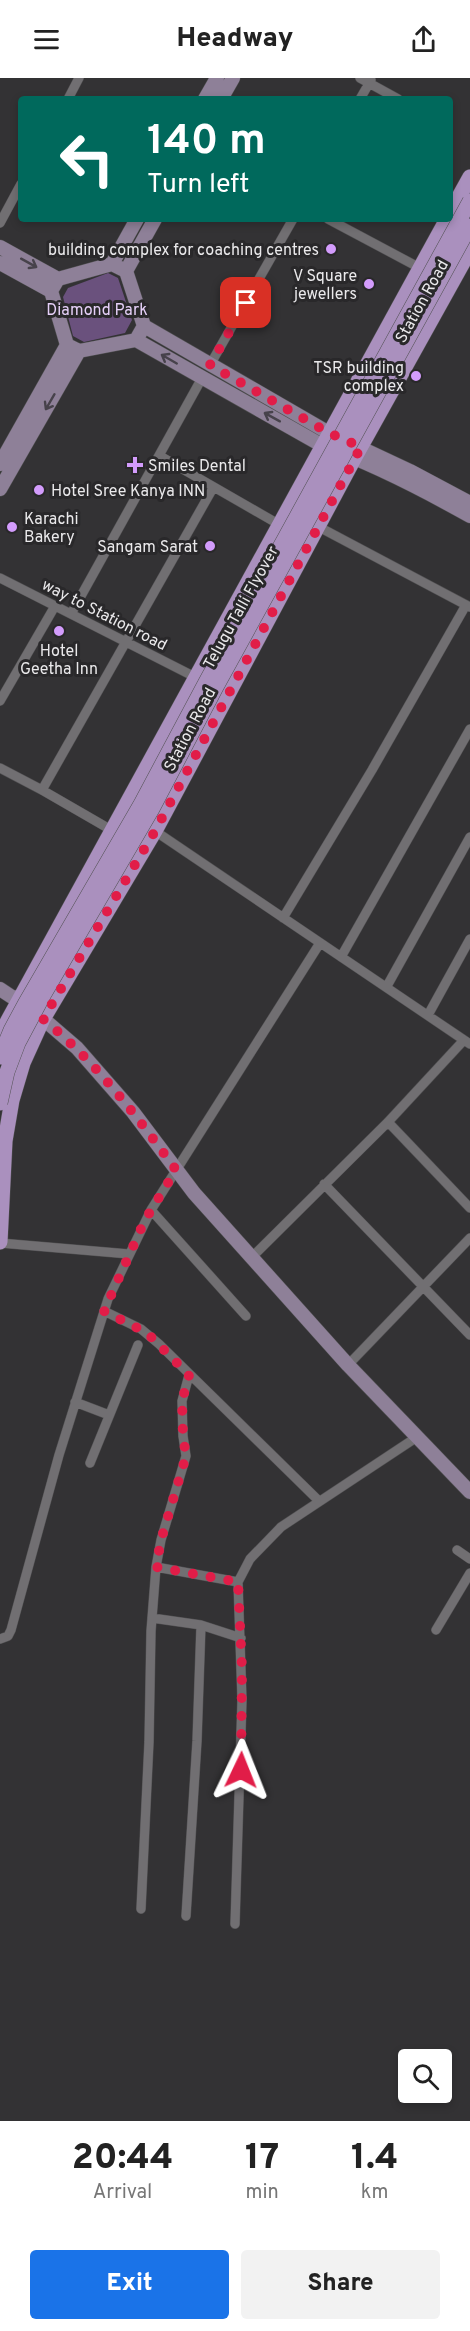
<!DOCTYPE html>
<html lang="en">
<head>
<meta charset="utf-8">
<style>
	body { margin:0; font-family:Overpass,sans-serif; background:#f2f2f2; color:#222; height:100vh; display:flex; flex-direction:column; font-size:22px; white-space:nowrap }
	* { box-sizing:border-box; margin:0 }
	p { font-size:20px; color:#767676 }
	.icon { flex:none; width:33px; height:33px; fill:none; stroke:currentColor; stroke-width:2; stroke-linecap:round; stroke-linejoin:round }
	.map { position:relative; height:2043px; overflow:hidden }
	.drawer { display:flex; flex-direction:column; background:#fff; flex:1 }
	.drawer>* { flex:none }
	.banner { position:absolute; left:18px; top:18px; width:435px; height:126px; border-radius:6px; box-shadow:0 3px 9px #0003; background:#00695c; color:#fff; overflow:hidden }
	.controls { position:absolute; left:398px; top:1971px; display:grid; gap:12px }
	.controls a { display:grid; place-items:center; width:54px; height:54px; border-radius:6px; background:#fff; box-shadow:0 3px 9px #0003; font-size:30px }
	.pin { position:absolute; display:grid; place-items:center; width:51px; height:51px; color:#fff; margin:-26px; border-radius:12px; box-shadow:0 3px 9px #0006 }
	.me { position:absolute; width:66px; margin:-33px; rotate:2deg; stroke-linejoin:round; filter:drop-shadow(0 0 4px #0008) }
	.turn { display:flex; align-items:center; gap:21px; height:126px; padding:0 30px; font-size:27px }
	.turn .icon { width:78px; height:78px; stroke-width:2.5 }
	.turn b { display:block; font-size:42px; line-height:51px }
	.eta { display:flex; justify-content:space-evenly; align-items:center; height:102px; text-align:center }
	.eta b { font-size:36px; font-weight:800; line-height:42px }
	.cta { display:flex; gap:12px; margin-top:auto; padding:12px 30px }
	.cta a { flex:1; height:69px; border-radius:6px; background:#1a73e8; color:#fff; font-size:24px; font-weight:800; line-height:69px; text-align:center }
	.cta a+a { background:#f2f2f2; color:#222 }
	header { display:flex; justify-content:space-between; align-items:center; height:78px; padding:0 30px; background:#fff; font-size:27px; font-weight:800 }
	.map>svg:first-child { display:block }
	.green { fill:#6a517d }
	.lines { fill:none; stroke-linecap:round; stroke-linejoin:round }
	.street-casing { stroke:#515052; stroke-width:10 }
	.secondary-casing { stroke:#515052; stroke-width:15 }
	.primary-casing { stroke:#515052; stroke-width:16 }
	.street { stroke:#716f72; stroke-width:9 }
	.secondary { stroke:#8e8098; stroke-width:14 }
	.primary { stroke:#aa90be; stroke-width:15 }
	.primary-bridge-casing { stroke:#515052; stroke-width:16; stroke-linecap:butt }
	.primary-bridge { stroke:#aa90be; stroke-width:15 }
	.oneway { stroke:#47424b }
	.route { stroke:#e11d48; stroke-width:10; stroke-dasharray:0 18 }
	.poi-dot { fill:#d39cfc; stroke:#29282a; stroke-width:2 }
	.labels { text-anchor:middle; stroke-width:6; stroke-linejoin:round; paint-order:stroke }
	.poi-label { font-size:16px; fill:#eae9eb; stroke:#29282a; text-anchor:end }
	.street-label { font-size:16px; fill:#eae9eb; stroke:#29282a }
	.park-label { font-size:16px; fill:#e6d0f9; stroke:#29282a }
</style>
</head>
<body>
<header><svg class="icon" aria-label="menu" viewBox="0 0 24 24"><path d="M4 6h16M4 12h16M4 18h16"/></svg>Headway<svg class="icon" aria-label="share" viewBox="0 0 24 24"><path d="M12 15V3M7 8l5-5 5 5M5 13v7h14v-7"/></svg></header>
<div class="map">
<svg width="470" height="2043" viewBox="0 0 470 2043">
	<rect width="100%" height="100%" fill="#333234"/>
	<path class="green" d="M 108,195 L 118,200 L 132,242 L 125,255 L 84,264 L 73,258 L 63,219 L 68,210 Z"/>
	<g class="lines">
		<g class="street-casing">
			<path id="street" d="M 360,0 L 398,21
				M 68,21 L 79,0
				M 360,21 L 371,2
				M 328,141 L 420,190
				M 0,145 L 21,106
				M 210,287 L 293,141
				M 160,378 L 280,447
				M 319,449 L 470,529
				M 0,500 L 195,599
				M 71,536 L 202,300
				M 0,623 L 55,528
				M 0,690 L 42,712
				M 113,753 L 42,712 L 213,410
				M 155,753 L 464,962
				M 283,840 L 372,692 L 466,527
				M 341,879 L 470,651
				M 387,908 L 470,759
				M 428,937 L 470,861
				M 388,1044 L 470,1130
				M 324,1106 L 470,1257
				M 151,1132 L 246,1238
				M 0,1165 L 129,1176
				M 251,1180 L 388,1044 L 464,962 L 470,966
				M 104,1233 L 141,1251 L 159,1266 L 319,1423
				M 348,1287 L 470,1160
				M 75,1324 L 109,1337
				M 90,1385 L 138,1267
				M 457,1472 L 470,1481
				M 156,1489 L 238,1504
				M 152,1540 L 201,1547 L 241,1560
				M 436,1552 L 470,1495
				M 0,1561 L 8,1558 L 11,1552 L 59,1377 L 108,1221 L 151,1132 L 320,865
				M 141,1831 L 149,1664 L 151,1553 L 156,1489 L 161,1462 L 186,1378 L 183,1358 L 182,1323 L 189,1297
				M 186,1838 L 197,1663 L 201,1547
				M 235,1846 L 242,1622 L 238,1504 L 250,1481 L 281,1449 L 417,1359"/>
		</g>
		<g class="secondary-casing">
			<path id="secondary" d="M 205,21 L 217,0
				M 221,21 L 233,0
				M 0,169 L 58,201
				M 0,185 L 51,213
				M 112,186 L 126,193 L 144,248 L 136,262 L 79,273 L 67,267 L 51,213 L 58,201 Z
				M 112,186 L 137,141
				M 126,193 L 155,141
				M 144,248 L 329,355 L 410,393 L 470,425
				M 136,262 L 323,368 C 374,386 422,411 470,438
				M 0,386 L 67,267
				M 0,411 L 79,273
				M 0,911 L 12,919 L 19,920 L 77,970 L 133,1034 L 194,1115 L 348,1287 L 470,1414"/>
		</g>
		<g class="primary-casing">
			<path id="primary" d="M 450,135 L 470,99
				M 0,957 L 447,141
				M 0,1164 L 5,1063 L 12,1022 L 23,985 L 43,941 L 155,753 L 355,379 L 470,172"/>
		</g>
		<use href="#street" class="street"/>
		<use href="#secondary" class="secondary"/>
		<use href="#primary" class="primary"/>
		<g class="primary-bridge-casing">
			<path id="primary-bridge" d="M 0,979 L 11,952 L 25,926 L 141,726 L 206,604 L 470,123
				M 0,1025 L 7,994 L 18,965 L 44,916 L 152,731 L 216,609 L 470,148"/>
		</g>
		<use href="#primary-bridge" class="primary-bridge"/>
	</g>
	<defs><path id="oneway-shaft" d="M-6 0H5M1.5-3L5.5 0L1.5 3" fill="none" stroke-width="1.6" stroke-linecap="round" stroke-linejoin="round" transform="scale(1.5)"/></defs>
	<g class="oneway">
		<use href="#oneway-shaft" transform="translate(29 185) rotate(29)"/>
		<use href="#oneway-shaft" transform="translate(169 281) rotate(-150)"/>
		<use href="#oneway-shaft" transform="translate(50 324) rotate(120)"/>
		<use href="#oneway-shaft" transform="translate(272 339) rotate(-151)"/>
	</g>
	<g class="lines">
		<path class="route" d="M 241,1692 L 242,1591 L 238,1504 L 156,1489 L 161,1462 L 186,1378 L 183,1358 L 182,1323 L 189,1297 L 147,1255 L 104,1233 L 145,1142 L 176,1092 C 136,1037 96,984 43,941 L 155,753 L 361,369 L 329,355 L 210,287 L 246,225"/>
	</g>
	<g class="poi-dot">
		<circle cx="331" cy="171" r="6"/>
		<circle cx="369" cy="206" r="6"/>
		<circle cx="416" cy="298" r="6"/>
		<path d="M132 378h6v6h6v6h-6v6h-6v-6h-6v-6h6z"/>
		<circle cx="39" cy="412" r="6"/>
		<circle cx="12" cy="449" r="6"/>
		<circle cx="210" cy="468" r="6"/>
		<circle cx="59" cy="553" r="6"/>
	</g>
	<g class="labels">
		<g class="poi-label">
			<text x="319" y="177">building complex for coaching centres</text>
			<text x="357" y="203">V Square<tspan x="357" dy="18">jewellers</tspan></text>
			<text x="404" y="295">TSR building<tspan x="404" dy="18">complex</tspan></text>
			<text x="148" y="393" text-anchor="start">Smiles Dental</text>
			<text x="51" y="418" text-anchor="start">Hotel Sree Kanya INN</text>
			<text x="24" y="446" text-anchor="start">Karachi<tspan x="24" dy="18">Bakery</tspan></text>
			<text x="198" y="474">Sangam Sarat</text>
			<text x="59" y="578" text-anchor="middle">Hotel<tspan x="59" dy="18">Geetha Inn</tspan></text>
		</g>
		<g class="street-label">
			<text transform="translate(421 223) rotate(-61)" y="6">Station Road</text>
			<text transform="translate(240 529) rotate(-61)" y="6">Telugu Talli Flyover</text>
			<text transform="translate(105 536) rotate(27)" y="6">way to Station road</text>
			<text transform="translate(189 651) rotate(-62)" y="6">Station Road</text>
		</g>
		<g class="park-label">
			<text x="97" y="237">Diamond Park</text>
		</g>
	</g>
</svg>
<div class="controls">
<a><svg class="icon" aria-label="search" viewBox="0 0 24 24"><circle cx="10" cy="10" r="6"/><path d="M15 15l6 6"/></svg></a>
</div>
<div class="pin" style="left:246px;top:225px;background:#d93025"><svg class="icon" aria-label="arrive" viewBox="0 0 24 24"><path d="M6 21V4h12l-3 4 3 4H6"/></svg></div>
<svg class="me" style="left:241px;top:1692px" viewBox="-20 -20 40 40"><path d="M0-17L14 15 0 8-14 15z" fill="#e11d48" stroke="#fff" stroke-width="4"/></svg>
<div class="banner">
<div class="turn"><svg class="icon" aria-label="left" viewBox="0 0 24 24"><path d="M17 20v-9H6M10 6l-5 5 5 5"/></svg><div><b>140 m</b>Turn left</div></div>
</div>
</div>
<section class="drawer">
<div class="eta">
<div><b>20:44</b><p>Arrival</p></div>
<div><b>17</b><p>min</p></div>
<div><b>1.4</b><p>km</p></div>
</div>
<div class="cta"><a>Exit</a><a>Share</a></div>
</section>
</body>
</html>
